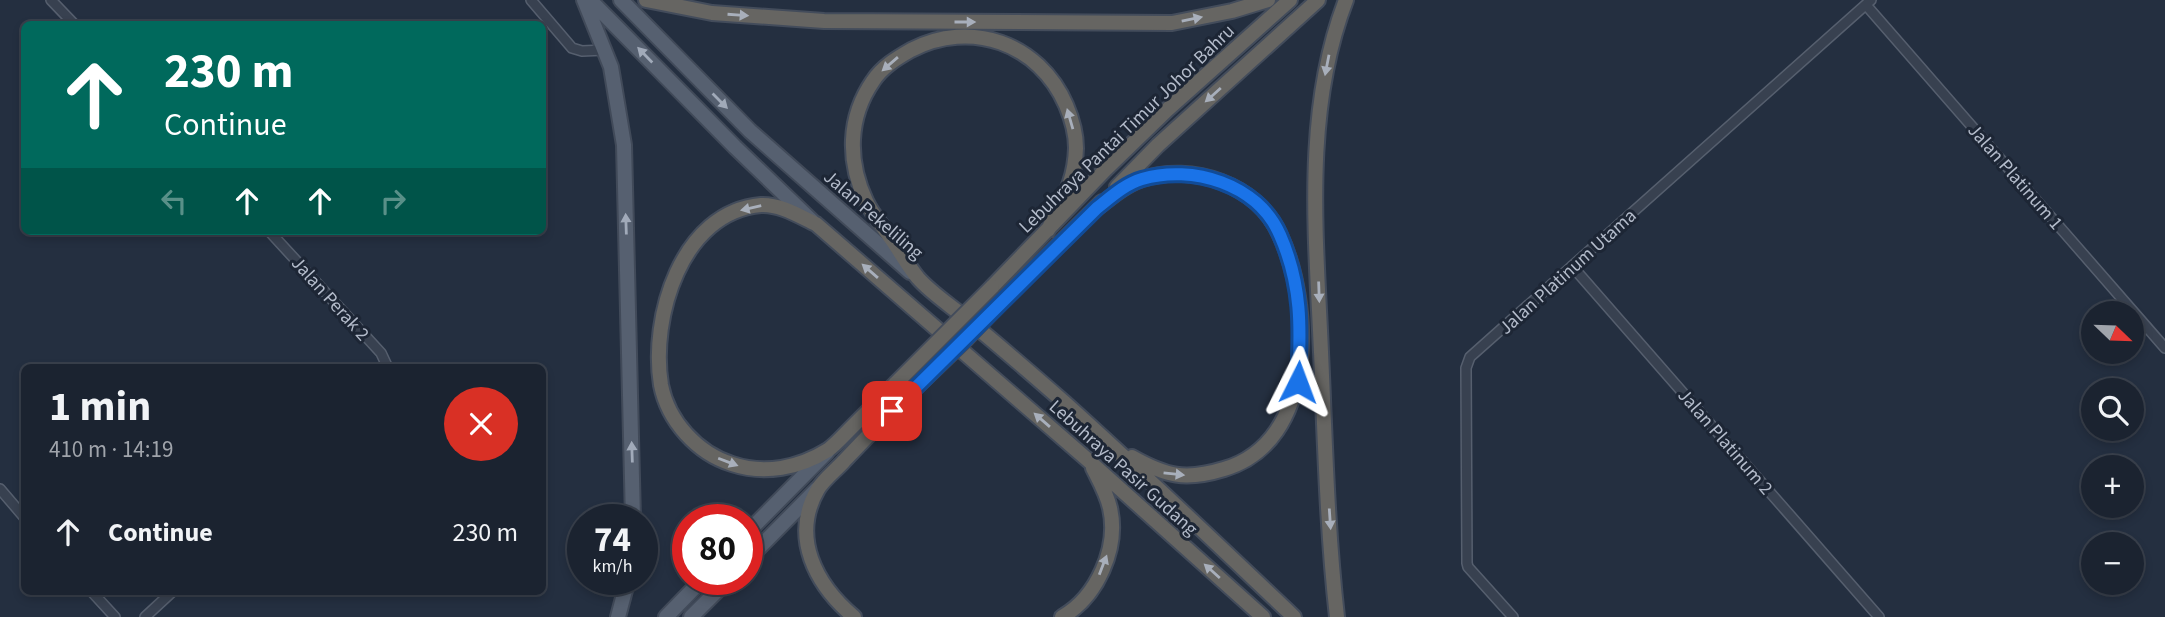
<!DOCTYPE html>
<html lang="en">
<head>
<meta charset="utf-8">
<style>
	body { margin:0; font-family:"Source Sans 3",sans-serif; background:#242b38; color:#f1f3f6; height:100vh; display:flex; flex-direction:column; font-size:26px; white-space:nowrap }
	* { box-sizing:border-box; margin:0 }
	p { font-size:23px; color:#a0a4ab }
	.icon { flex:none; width:38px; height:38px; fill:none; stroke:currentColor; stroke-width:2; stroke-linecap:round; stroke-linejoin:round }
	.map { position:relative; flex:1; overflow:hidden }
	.drawer { position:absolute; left:21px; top:364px; width:525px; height:231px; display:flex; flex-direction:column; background:#1b2330; border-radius:10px; box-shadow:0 4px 10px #0003,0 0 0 2px #39404c }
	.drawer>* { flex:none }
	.guide { position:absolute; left:21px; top:21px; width:525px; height:214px; border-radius:10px; box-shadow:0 4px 10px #0003,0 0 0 2px #39404c; background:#00695c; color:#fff; overflow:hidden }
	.needle { width:46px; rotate:113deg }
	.fabs { position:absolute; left:2081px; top:301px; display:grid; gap:14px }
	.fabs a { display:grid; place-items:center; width:63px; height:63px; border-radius:50%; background:#1b2330; box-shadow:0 4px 10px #0003,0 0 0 2px #39404c; font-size:35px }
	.speed { position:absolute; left:567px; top:504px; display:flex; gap:14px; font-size:35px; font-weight:700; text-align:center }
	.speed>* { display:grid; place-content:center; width:91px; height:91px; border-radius:50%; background:#1b2330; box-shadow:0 4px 10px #0003,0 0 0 2px #39404c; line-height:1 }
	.speed small { font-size:18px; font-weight:400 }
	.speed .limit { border:10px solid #d22; background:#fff; color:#111 }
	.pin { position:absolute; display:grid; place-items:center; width:60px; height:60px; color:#fff; margin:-30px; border-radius:14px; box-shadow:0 4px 10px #0006 }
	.me { position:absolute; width:77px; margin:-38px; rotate:3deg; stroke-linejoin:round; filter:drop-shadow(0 0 5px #0008) }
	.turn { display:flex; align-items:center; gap:24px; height:147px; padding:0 28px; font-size:32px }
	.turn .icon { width:91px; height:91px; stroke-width:2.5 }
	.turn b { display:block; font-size:49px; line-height:60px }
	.lanes { display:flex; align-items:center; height:66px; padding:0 28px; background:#0003; justify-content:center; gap:35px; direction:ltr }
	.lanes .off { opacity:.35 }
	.round { display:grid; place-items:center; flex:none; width:74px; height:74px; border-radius:37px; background:#242b38 }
	.head { display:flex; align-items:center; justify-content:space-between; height:119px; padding:0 28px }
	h1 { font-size:42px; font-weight:700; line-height:52px }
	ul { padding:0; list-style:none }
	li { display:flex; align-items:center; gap:21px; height:98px; padding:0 28px }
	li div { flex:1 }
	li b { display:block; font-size:26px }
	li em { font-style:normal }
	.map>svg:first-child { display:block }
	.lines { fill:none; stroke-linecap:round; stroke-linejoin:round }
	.minor-casing { stroke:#565f6e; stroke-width:12 }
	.primary-casing { stroke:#414a59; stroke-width:18 }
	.trunk-casing { stroke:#434c5b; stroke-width:18 }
	.minor { stroke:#384150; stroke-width:9 }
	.primary { stroke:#566070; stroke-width:14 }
	.trunk { stroke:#666562; stroke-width:14 }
	.trunk-bridge-casing { stroke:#434c5b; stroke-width:18; stroke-linecap:butt }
	.trunk-bridge { stroke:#666562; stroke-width:14 }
	.oneway { fill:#a8afbb }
	.oneway2 { fill:#a1aab9 }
	.route-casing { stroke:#114b97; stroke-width:18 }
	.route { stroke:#1a73e8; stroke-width:12 }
	.labels { text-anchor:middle; stroke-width:6; stroke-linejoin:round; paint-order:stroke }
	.street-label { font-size:19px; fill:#b4bccb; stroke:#1d2635 }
</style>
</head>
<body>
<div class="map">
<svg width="2165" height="617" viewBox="0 0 2165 617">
	<rect width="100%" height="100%" fill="#242f40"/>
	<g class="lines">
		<g class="minor-casing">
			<path id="minor" d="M 51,0 L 74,24
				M 531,0 L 572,48 L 582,51 L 605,50
				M 1866,5 L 2165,348
				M 269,231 L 381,353 L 388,368
				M 1572,266 L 1879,617
				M 0,489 L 24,517
				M 92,592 L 115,617
				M 145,617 L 172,592
				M 1513,617 L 1468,567 L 1467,563 L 1466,368 L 1470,357 L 1871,0"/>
		</g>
		<g class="primary-casing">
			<path id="primary" d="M 584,0 L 611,67 L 624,145 L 633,520
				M 590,0 L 735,147 L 812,221
				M 621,0 L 750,131 L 910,272
				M 747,533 L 827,452
				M 747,560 L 817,489
				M 618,617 L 628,579
				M 666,617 L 703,579
				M 691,617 L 729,579"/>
		</g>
		<g class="trunk-casing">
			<path id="trunk" d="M 646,0 L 712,13 L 824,21 L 1172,23 L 1232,11 L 1268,0
				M 1117,187 L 1158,145 L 1318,0
				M 1097,208 C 1111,197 1125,185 1142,179 C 1192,163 1256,184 1279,233 C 1313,304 1317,442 1224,469 C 1185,481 1166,476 1132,457
				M 1048,230 C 1062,200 1075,183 1076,148 C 1076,133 1072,119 1066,105 C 1039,43 971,19 911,50 C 897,58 882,67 873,81 C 848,117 847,161 866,201 C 872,214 882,225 890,237 C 900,251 908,266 918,278 C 932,294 953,307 969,321 C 1002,348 1033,375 1065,403 C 1143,473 1218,545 1294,617
				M 992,287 L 1106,169 L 1168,109 L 1290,0
				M 1008,295 L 1102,202
				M 896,383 C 881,398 866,413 851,428 C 844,435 836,444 828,450 C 799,468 765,475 732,464 C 697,453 668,421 661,385 C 650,318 681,212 761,205 C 780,204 799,216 816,224 L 1089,461 L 1263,617
				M 854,617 C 816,585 790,537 818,489 C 824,479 836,470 844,461 C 865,439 886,417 908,395
				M 1062,617 C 1097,597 1119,548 1110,508 C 1107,494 1099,480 1093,468
				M 1337,617 C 1327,529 1325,440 1321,352 C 1316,235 1303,111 1346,0"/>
		</g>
		<use href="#minor" class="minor"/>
		<use href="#primary" class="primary"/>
		<use href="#trunk" class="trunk"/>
		<g class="trunk-bridge-casing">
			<path id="trunk-bridge" d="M 896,383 L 992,287
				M 908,395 L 966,339 L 1008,295"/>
		</g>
		<use href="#trunk-bridge" class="trunk-bridge"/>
	</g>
	<defs><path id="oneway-solid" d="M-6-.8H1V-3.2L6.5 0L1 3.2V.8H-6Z" transform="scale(1.75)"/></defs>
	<g class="oneway">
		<use href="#oneway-solid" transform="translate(738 15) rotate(4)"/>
		<use href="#oneway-solid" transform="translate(1192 19) rotate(-11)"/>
		<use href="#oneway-solid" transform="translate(965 22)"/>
		<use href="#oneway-solid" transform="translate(890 64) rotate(139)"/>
		<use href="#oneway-solid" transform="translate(1327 65) rotate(101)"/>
		<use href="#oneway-solid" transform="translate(1213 95) rotate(138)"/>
		<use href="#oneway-solid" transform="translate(1070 119) rotate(-106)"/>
		<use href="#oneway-solid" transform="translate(751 208) rotate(167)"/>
		<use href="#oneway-solid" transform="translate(870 271) rotate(-139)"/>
		<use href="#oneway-solid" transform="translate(1319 292) rotate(88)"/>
		<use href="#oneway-solid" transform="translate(1042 420) rotate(-139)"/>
		<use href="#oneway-solid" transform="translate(728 462) rotate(21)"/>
		<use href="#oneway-solid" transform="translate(1174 474) rotate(6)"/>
		<use href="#oneway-solid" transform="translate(1330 519) rotate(86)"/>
		<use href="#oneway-solid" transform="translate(1103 565) rotate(-69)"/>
		<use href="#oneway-solid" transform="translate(1212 571) rotate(-138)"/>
	</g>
	<g class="oneway2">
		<use href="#oneway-solid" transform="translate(645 55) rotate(-134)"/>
		<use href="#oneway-solid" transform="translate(720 101) rotate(45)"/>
		<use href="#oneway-solid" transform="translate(626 224) rotate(-92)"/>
		<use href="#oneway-solid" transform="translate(632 452) rotate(-92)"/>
	</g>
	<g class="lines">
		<g class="route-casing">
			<path id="route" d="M 892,411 L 1097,208 C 1111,197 1125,184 1142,179 C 1192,164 1258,184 1280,235 C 1302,285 1301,328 1298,382"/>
		</g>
		<use href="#route" class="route"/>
	</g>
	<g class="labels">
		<g class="street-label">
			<text transform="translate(1126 128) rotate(-44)" y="7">Lebuhraya Pantai Timur Johor Bahru</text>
			<text transform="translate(2016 176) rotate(49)" y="7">Jalan Platinum 1</text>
			<text transform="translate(874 214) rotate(41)" y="7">Jalan Pekeliling</text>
			<text transform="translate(1567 271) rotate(-42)" y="7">Jalan Platinum Utama</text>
			<text transform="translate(331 298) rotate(48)" y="7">Jalan Perak 2</text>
			<text transform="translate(1726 441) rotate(49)" y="7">Jalan Platinum 2</text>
			<text transform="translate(1124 467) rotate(42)" y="7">Lebuhraya Pasir Gudang</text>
		</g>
	</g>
</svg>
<div class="fabs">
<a><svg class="needle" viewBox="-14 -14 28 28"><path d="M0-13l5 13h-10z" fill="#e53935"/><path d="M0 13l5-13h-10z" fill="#a0a4ab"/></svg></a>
<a><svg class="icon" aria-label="search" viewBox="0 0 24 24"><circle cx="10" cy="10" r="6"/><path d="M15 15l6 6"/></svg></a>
<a>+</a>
<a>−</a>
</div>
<div class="speed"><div>74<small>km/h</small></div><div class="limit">80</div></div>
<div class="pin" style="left:892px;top:411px;background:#d93025"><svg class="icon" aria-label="arrive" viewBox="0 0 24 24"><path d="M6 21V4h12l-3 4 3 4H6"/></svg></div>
<svg class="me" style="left:1298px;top:382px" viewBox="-20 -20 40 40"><path d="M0-17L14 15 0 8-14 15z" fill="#1a73e8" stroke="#fff" stroke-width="4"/></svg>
<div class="guide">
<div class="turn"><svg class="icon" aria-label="ahead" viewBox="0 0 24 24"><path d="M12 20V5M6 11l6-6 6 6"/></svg><div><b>230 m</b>Continue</div></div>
<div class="lanes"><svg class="icon off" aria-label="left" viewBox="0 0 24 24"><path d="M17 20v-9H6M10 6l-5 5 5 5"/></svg><svg class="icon" aria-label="ahead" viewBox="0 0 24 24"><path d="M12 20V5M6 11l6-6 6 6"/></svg><svg class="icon" aria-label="ahead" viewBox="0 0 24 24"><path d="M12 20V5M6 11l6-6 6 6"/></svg><svg class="icon off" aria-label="right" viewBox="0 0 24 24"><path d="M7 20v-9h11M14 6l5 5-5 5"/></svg></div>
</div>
<section class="drawer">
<div class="head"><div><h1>1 min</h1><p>410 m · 14:19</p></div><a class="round" style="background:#d93025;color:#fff"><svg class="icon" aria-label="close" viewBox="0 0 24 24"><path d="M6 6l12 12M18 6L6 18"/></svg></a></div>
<ul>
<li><svg class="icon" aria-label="ahead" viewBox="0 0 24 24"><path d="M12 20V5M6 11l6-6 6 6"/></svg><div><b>Continue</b></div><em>230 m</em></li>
</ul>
</section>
</div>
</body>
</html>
